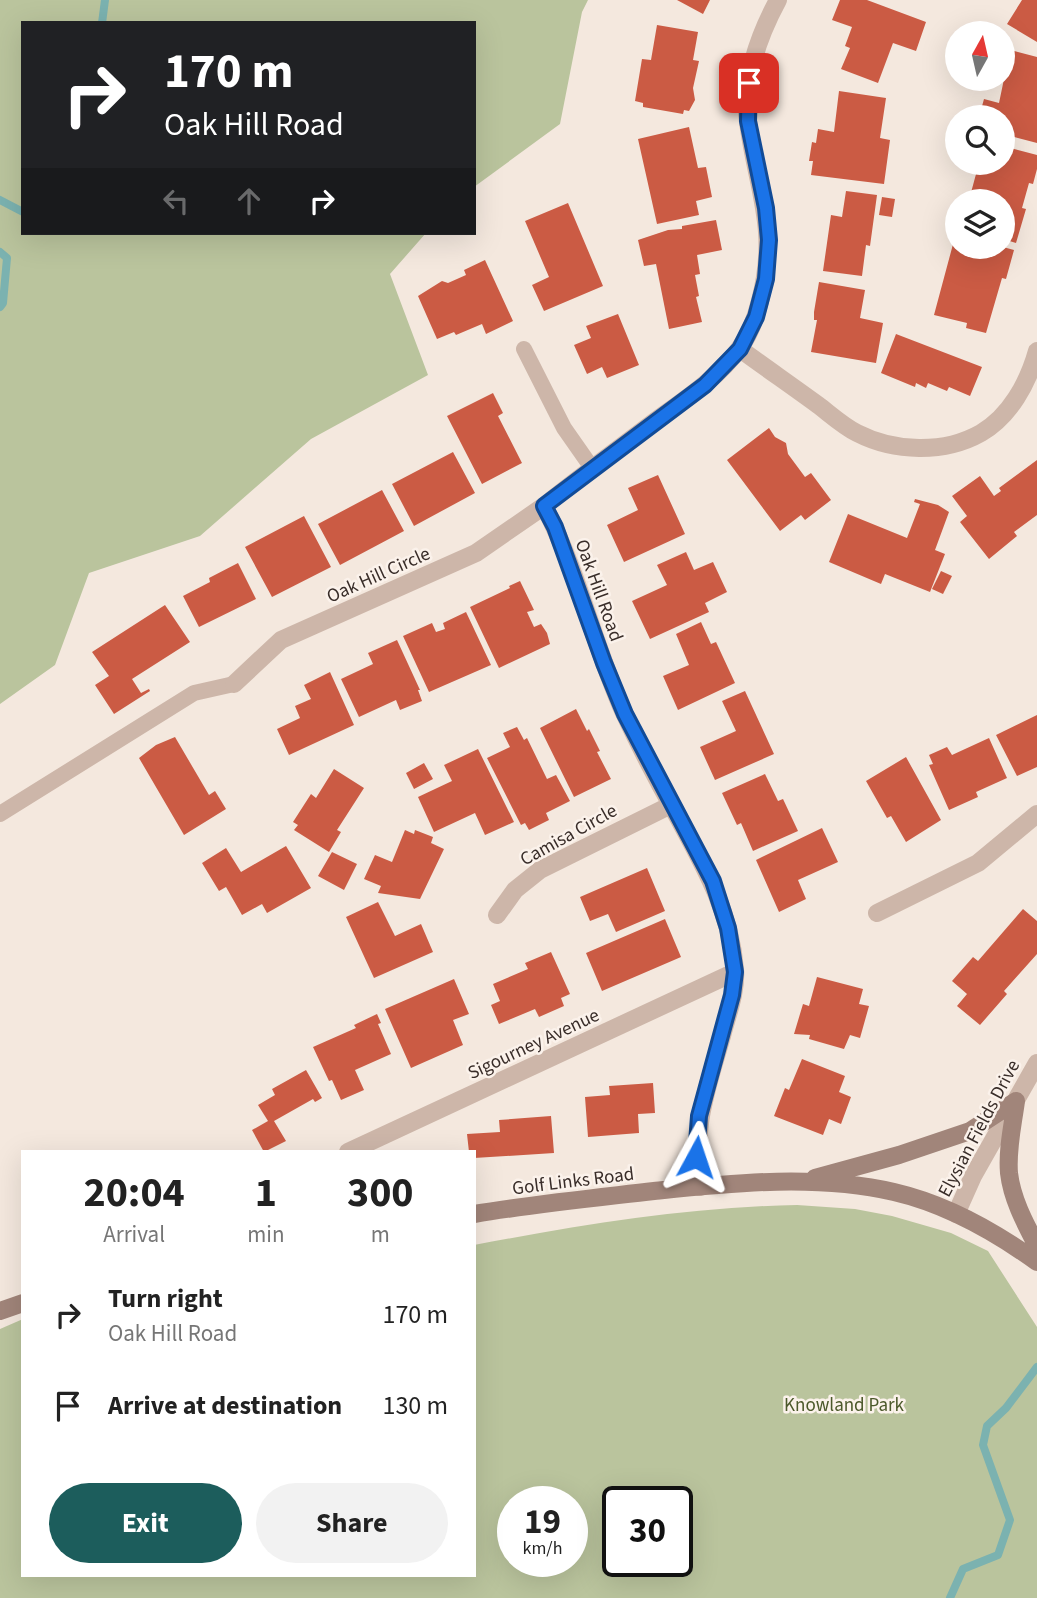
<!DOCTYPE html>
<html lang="en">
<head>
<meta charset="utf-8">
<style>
	body { margin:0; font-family:"Source Sans 3",sans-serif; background:#f2f2f2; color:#222; height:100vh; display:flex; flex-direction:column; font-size:26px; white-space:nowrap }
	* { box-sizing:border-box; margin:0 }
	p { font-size:23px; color:#767676 }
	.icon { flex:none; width:38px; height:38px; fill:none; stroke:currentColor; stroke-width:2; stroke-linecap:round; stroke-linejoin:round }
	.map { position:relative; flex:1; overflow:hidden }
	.panel { position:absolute; left:21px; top:1150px; width:455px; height:427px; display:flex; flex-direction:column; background:#fff; border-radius:0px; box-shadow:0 7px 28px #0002 }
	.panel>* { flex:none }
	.hud { position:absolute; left:21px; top:21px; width:455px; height:214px; border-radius:0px; box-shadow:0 7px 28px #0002; background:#202124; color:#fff; overflow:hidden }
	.needle { width:46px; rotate:8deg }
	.fabs { position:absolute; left:945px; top:21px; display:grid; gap:14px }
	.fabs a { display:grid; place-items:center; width:70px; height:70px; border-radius:50%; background:#fff; box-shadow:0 7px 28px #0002; font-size:35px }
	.speed { position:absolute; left:497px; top:1486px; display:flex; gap:14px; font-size:35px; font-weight:700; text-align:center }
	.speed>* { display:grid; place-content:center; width:91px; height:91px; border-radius:50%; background:#fff; box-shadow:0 7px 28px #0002; line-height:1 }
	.speed small { font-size:18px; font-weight:400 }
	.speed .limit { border:4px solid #111; border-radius:10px; background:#fff; color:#111 }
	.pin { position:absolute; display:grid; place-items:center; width:60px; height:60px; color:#fff; margin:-30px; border-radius:14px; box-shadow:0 4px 10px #0006 }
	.me { position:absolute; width:77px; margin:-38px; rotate:5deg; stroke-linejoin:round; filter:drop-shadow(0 0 5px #0008) }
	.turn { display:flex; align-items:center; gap:24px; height:147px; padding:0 28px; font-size:32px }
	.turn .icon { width:91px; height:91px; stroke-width:2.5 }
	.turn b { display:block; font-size:49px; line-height:60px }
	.lanes { display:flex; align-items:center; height:66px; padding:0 28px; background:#0003; justify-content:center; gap:35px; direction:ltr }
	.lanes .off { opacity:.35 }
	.eta { display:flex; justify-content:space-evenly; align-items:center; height:119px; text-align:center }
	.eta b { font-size:42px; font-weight:700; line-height:49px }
	.button { display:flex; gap:14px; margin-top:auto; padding:14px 28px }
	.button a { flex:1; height:80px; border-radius:42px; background:#1c5d5c; color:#fff; font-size:28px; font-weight:700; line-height:80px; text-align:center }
	.button a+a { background:#f2f2f2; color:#222 }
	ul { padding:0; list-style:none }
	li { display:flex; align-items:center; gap:21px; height:91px; padding:0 28px }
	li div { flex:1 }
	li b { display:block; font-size:26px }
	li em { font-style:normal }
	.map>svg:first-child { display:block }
	.green { fill:#bac49d; fill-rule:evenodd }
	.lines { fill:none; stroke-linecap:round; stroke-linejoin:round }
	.stream { stroke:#7bb2b0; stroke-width:8 }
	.building { fill:#cb5b44 }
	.service { stroke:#cdb6a9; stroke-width:16 }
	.minor { stroke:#cdb6a9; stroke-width:18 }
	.secondary { stroke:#a1857a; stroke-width:18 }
	.route-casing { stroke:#114b97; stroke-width:18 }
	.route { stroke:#1a73e8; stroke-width:12 }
	.labels { text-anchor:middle; stroke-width:5; stroke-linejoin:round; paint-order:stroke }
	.street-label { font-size:19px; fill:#392d29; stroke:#fbf2eb }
	.park-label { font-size:19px; fill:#4c592b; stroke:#fbf2eb }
</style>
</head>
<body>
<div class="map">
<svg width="1037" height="1598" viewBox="0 0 1037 1598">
	<rect width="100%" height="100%" fill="#f4e8de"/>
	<path class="green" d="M 0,0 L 588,0 L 582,12 L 560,124 L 474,187 L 474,23 L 23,23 L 23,233 L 426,233 L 390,274 L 428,375 L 311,439 L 200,536 L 89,573 L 55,665 L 0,704 Z
		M 797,1205 L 855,1209 L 892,1216 L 951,1233 L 988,1251 L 1037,1327 L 1037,1598 L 0,1598 L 0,1329 L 23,1319 L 23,1575 L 474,1575 L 474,1245 C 581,1225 687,1207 797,1205 ZM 513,1502 L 572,1502 L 572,1561 L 513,1561 ZM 618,1502 L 677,1502 L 677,1561 L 618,1561 Z"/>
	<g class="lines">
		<path class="stream" d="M 102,23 L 105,0
			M 0,200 L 23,212
			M 0,252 L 7,258 L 3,303 L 0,307
			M 950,1598 L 963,1569 L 998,1555 L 1010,1520 L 983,1445 L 987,1426 L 1006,1408 L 1037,1367"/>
	</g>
	<path class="building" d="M 677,0 L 710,0 L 703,14 Z
		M 840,0 L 867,0 L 926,22 L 916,51 L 893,43 L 878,83 L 841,69 L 850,48 L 845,46 L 852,27 L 832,20 Z
		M 1022,0 L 1037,0 L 1037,42 L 1007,24 Z
		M 657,25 L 698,32 L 693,60 L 699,61 L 693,88 L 695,100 L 689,111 L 684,110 L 683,114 L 643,107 L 643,103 L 635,101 L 642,59 L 651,60 Z
		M 1003,48 L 1037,57 L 1037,143 L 1003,134 L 1003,117 L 979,117 L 984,99 L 999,103 L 1004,79 Z
		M 839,91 L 886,98 L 880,138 L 890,140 L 884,184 L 811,175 L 813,161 L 809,161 L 812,142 L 816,143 L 818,129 L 834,132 Z
		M 689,127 L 698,168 L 706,167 L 712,197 L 696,201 L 699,215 L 657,224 L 638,139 Z
		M 1003,146 L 1037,155 L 1037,169 L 1033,184 L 1029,183 L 1022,208 L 1026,209 L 1016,243 L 1003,239 L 1003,201 L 969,200 L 979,163 L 1003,163 Z
		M 846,191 L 877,195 L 870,246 L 866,245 L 862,276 L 823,271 L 831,215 L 842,217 Z
		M 882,197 L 895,199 L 892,217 L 879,215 Z
		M 568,203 L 603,286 L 544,311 L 532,285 L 549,277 L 525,221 Z
		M 716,220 L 722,250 L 697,255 L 700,274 L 695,275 L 699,296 L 696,297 L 702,322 L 669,329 L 656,264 L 644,266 L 638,240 L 668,230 L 682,229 L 682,226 Z
		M 956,233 L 957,247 L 1003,247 L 1014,250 L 1006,279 L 1002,278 L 986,333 L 966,328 L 967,323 L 934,315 Z
		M 485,260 L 513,321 L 486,334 L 482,324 L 456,335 L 454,332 L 437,339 L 418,296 L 442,281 L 448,283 L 466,275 L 464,270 Z
		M 819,282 L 865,290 L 860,318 L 883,323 L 876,363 L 811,352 L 817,320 L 814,320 L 814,312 Z
		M 618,314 L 639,365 L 607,378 L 602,367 L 587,374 L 574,345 L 591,338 L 586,326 Z
		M 896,334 L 982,367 L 970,396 L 949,387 L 947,391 L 928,383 L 926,388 L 916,383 L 915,387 L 881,373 Z
		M 493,393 L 503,413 L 498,416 L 522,463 L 482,484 L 447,416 Z
		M 769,428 L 775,437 L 786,443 L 788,454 L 805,477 L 811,473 L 831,500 L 805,520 L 801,515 L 780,531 L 727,460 Z
		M 453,452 L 475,493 L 414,526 L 392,484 Z
		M 1037,460 L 1037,515 L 1014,532 L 1017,536 L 989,559 L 960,522 L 967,516 L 952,496 L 980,476 L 994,496 L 1001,491 L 999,488 Z
		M 658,475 L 685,534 L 624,562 L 607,525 L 638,510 L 628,488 Z
		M 382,490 L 404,531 L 340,565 L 318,524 Z
		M 915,499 L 938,505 L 949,512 L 935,550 L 945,554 L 930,592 L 885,574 L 881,584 L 829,562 L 848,514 L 907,538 L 920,504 L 914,502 Z
		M 304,516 L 331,567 L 272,597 L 245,547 Z
		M 686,552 L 694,570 L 713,562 L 727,592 L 705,603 L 709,612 L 650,639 L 632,601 L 667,585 L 657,565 Z
		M 238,563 L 256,599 L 199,627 L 183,596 L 210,582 L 209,578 Z
		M 941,571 L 952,576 L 943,594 L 932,589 Z
		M 520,581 L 534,610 L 527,612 L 534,627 L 541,624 L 547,633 L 550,644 L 499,668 L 470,607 L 510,588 L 509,586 Z
		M 165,605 L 190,642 L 132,679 L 141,693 L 149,689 L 150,691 L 114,714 L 95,685 L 109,676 L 92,652 Z
		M 466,612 L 491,665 L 429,692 L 403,636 L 432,623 L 436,632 L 445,629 L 443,623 Z
		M 701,622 L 711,644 L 716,642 L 735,683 L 678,710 L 663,676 L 689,665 L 676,634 Z
		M 397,640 L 420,690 L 418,690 L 422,701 L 400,710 L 396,700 L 359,717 L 341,679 L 373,664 L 368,653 Z
		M 330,672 L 354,725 L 289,755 L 277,729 L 300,718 L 295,706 L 311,699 L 304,685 Z
		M 745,691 L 774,754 L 715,780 L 700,747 L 736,731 L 722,701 Z
		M 576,709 L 587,731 L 589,729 L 600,751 L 597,752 L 611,779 L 574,797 L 540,728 Z
		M 1037,715 L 1037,767 L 1017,776 L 996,735 Z
		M 517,727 L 524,740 L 527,738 L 547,779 L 556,775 L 570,801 L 546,813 L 549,820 L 529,830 L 525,823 L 521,825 L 487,758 L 510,747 L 503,733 Z
		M 175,737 L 209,795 L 215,791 L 226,809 L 184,835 L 139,758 L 156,745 Z
		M 989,738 L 1007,778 L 976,792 L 978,797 L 949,810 L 929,765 L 933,764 L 929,755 L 947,747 L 952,755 Z
		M 478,749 L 514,822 L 485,835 L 475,813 L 434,832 L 418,797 L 452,781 L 444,765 Z
		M 906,757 L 941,820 L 906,842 L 891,816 L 887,818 L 866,781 Z
		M 424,763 L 433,779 L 414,789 L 406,773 Z
		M 334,769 L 364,788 L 337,830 L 341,832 L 329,852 L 294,830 L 298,825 L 293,822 L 311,794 L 316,798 Z
		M 765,774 L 778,801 L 783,799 L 798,831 L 753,851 L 741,823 L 737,825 L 722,793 Z
		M 822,828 L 838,862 L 798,880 L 806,899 L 779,912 L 756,860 Z
		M 405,830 L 414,834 L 415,830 L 433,837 L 431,843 L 444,849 L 420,899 L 378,893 L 381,886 L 364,879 L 375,855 L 392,862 Z
		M 286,846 L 311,888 L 267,913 L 262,904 L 242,915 L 226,887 L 219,891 L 202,863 L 226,848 L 241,872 Z
		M 332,852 L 357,864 L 344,890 L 318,876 Z
		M 647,868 L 665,911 L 616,932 L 608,914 L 590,921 L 580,897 Z
		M 378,902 L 395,936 L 421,924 L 433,952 L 374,978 L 346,917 Z
		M 1023,909 L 1037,921 L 1037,954 L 1004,991 L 1007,994 L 980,1025 L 957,1006 L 967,994 L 952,981 L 973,957 L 978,961 Z
		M 665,919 L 681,957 L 602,991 L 586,953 Z
		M 551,952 L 570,994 L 561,998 L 564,1006 L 539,1017 L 535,1009 L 499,1024 L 491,1005 L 500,1001 L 493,984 L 528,969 L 525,963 Z
		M 817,977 L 863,989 L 859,1004 L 869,1006 L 860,1038 L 850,1035 L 844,1049 L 809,1039 L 810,1035 L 794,1034 L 803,1004 L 809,1006 Z
		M 454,979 L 469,1014 L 453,1020 L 463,1045 L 411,1068 L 385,1009 Z
		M 377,1014 L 381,1023 L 378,1024 L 391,1054 L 355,1070 L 364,1090 L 341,1100 L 332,1080 L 329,1081 L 313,1047 L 356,1028 L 354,1025 Z
		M 802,1059 L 845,1076 L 839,1092 L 851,1097 L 841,1124 L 829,1119 L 823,1135 L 774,1116 L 785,1088 L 789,1090 Z
		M 306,1070 L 322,1098 L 315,1102 L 313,1099 L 274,1121 L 286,1141 L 264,1152 L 252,1130 L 268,1121 L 258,1105 L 275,1095 L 272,1089 Z
		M 653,1083 L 655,1113 L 638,1114 L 639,1133 L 588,1137 L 585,1097 L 610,1095 L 609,1086 Z
		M 551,1116 L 554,1153 L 474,1158 L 474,1152 L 469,1152 L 467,1134 L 500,1132 L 499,1120 Z"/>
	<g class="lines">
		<path class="service" d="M 524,349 L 564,428 L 592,468
			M 0,814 L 194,693 L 234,684"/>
		<path class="minor" d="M 740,349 C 766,368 792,386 818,405 C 830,414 843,426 857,433 C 894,452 944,454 981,433 C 1010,416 1028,383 1037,351
			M 234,684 L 281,640 L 476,553 L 544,506
			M 877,913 L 978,863 L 1037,814
			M 497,915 L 515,890 L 540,870 L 671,805
			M 348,1152 L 735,972
			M 700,1187 C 692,1128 706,1092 722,1036 C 727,1016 737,991 735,969 C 730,909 703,864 675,812 C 657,780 640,747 624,713 C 594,646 578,571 544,506 C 580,477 617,450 654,422 C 684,400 717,379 739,349 C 749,336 756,317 760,301 C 779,229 757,190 748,122 C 743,80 758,37 778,0
			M 956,1214 L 973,1176 L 1037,1063"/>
		<path class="secondary" d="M 1016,1101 C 1013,1124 1007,1149 1009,1173 C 1012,1199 1025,1223 1037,1246
			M 815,1178 L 899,1155 L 970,1131 L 1016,1101
			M 474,1214 C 534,1204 594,1198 654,1191 C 733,1183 816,1174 894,1192 C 946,1204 994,1231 1037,1262
			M 0,1311 L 23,1303"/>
	</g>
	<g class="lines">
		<g class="route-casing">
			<path id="route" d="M 696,1157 L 699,1116 L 732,995 L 735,972 L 728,928 L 713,881 L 625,714 L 604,663 L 555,527 L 544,506 L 705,385 L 740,349 L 756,317 L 766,279 L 769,240 L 766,208 L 748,121 L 749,83"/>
		</g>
		<use href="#route" class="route"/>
	</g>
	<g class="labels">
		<g class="street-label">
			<text transform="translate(378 574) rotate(-24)" y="7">Oak Hill Circle</text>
			<text transform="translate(600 590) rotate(70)" y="7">Oak Hill Road</text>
			<text transform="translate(568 834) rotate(-29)" y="7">Camisa Circle</text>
			<text transform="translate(533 1043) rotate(-25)" y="7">Sigourney Avenue</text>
			<text transform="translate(978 1128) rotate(-62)" y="7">Elysian Fields Drive</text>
			<text transform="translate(573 1180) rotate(-7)" y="7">Golf Links Road</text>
		</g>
		<g class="park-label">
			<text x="844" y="1411">Knowland Park</text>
		</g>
	</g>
</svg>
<div class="fabs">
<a><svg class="needle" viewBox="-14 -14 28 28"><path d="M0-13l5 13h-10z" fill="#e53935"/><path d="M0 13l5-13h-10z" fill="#767676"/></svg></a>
<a><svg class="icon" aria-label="search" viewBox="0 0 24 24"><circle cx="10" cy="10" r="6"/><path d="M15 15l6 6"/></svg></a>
<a><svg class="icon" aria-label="layers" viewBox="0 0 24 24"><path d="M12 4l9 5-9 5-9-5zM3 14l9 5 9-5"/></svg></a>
</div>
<div class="speed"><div>19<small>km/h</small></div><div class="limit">30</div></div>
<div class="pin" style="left:749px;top:83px;background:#d93025"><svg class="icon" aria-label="arrive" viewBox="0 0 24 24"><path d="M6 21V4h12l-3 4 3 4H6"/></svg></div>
<svg class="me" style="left:696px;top:1157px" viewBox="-20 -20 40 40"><path d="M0-17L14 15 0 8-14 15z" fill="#1a73e8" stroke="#fff" stroke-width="4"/></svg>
<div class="hud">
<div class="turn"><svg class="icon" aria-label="right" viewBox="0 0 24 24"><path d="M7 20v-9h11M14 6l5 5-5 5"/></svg><div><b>170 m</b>Oak Hill Road</div></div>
<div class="lanes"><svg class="icon off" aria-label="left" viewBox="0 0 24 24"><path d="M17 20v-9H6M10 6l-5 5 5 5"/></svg><svg class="icon off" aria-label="ahead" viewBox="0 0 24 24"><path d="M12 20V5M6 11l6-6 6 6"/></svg><svg class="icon" aria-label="right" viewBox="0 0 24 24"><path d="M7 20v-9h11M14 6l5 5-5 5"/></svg></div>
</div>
<section class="panel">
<div class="eta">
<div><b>20:04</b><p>Arrival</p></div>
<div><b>1</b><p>min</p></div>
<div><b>300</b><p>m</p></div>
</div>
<ul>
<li><svg class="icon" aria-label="right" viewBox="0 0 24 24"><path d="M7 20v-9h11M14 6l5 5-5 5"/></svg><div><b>Turn right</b><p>Oak Hill Road</p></div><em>170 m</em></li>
<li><svg class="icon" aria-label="arrive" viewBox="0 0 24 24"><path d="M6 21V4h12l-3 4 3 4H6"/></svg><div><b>Arrive at destination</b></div><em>130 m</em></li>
</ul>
<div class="button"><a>Exit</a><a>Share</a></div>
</section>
</div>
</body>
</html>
